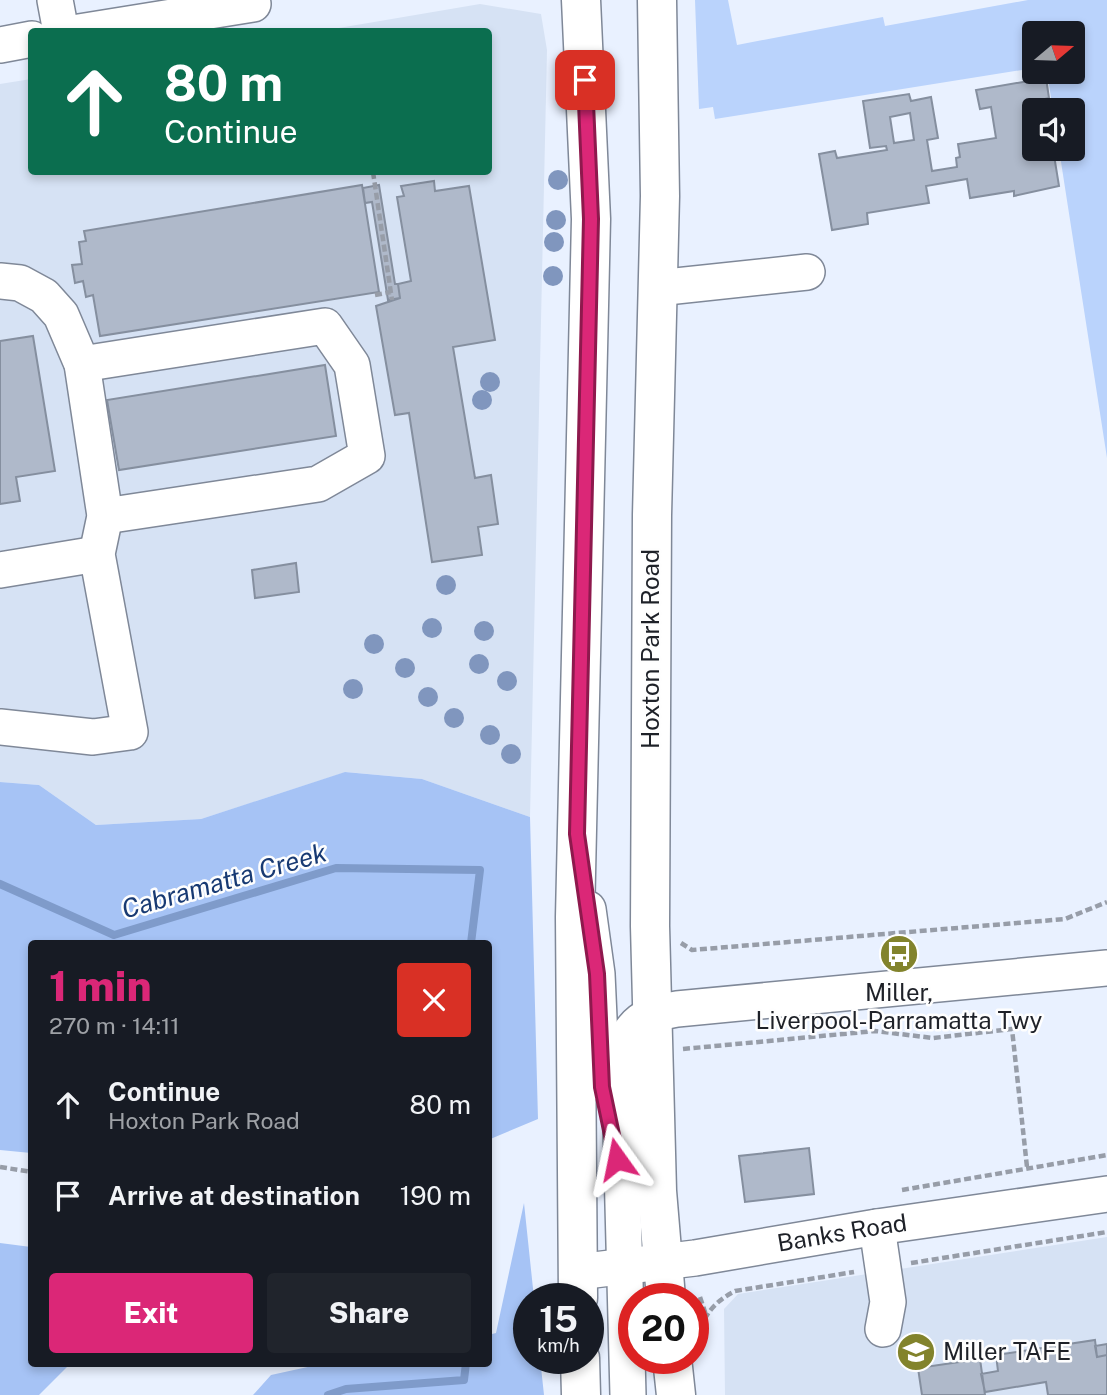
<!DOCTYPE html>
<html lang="en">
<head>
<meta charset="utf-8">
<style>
	body { margin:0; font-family:"Public Sans",sans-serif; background:#20242c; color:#f1f3f6; height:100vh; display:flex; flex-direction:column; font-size:26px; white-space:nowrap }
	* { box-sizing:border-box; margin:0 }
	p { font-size:23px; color:#9ea1a6 }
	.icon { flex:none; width:38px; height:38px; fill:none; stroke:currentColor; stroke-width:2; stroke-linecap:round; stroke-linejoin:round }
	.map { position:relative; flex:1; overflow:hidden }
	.sheet { position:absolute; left:28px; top:940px; width:464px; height:427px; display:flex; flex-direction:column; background:#171b24; border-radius:7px; box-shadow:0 4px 10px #0003 }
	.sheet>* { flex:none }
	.hud { position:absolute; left:28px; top:28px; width:464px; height:147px; border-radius:7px; box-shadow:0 4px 10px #0003; background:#0b6e4f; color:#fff; overflow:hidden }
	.needle { width:46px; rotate:71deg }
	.controls { position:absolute; left:1022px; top:21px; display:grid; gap:14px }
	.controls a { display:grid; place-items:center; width:63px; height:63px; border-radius:7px; background:#171b24; box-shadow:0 4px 10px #0003; font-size:35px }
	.speed { position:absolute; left:513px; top:1283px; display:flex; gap:14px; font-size:35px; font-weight:700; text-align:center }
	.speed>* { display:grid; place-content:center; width:91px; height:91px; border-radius:50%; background:#171b24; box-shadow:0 4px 10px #0003; line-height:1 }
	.speed small { font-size:18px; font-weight:400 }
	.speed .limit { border:10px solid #d22; background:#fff; color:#111 }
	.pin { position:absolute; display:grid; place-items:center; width:60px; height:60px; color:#fff; margin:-30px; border-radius:14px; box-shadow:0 4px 10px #0006 }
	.me { position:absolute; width:77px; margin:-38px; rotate:348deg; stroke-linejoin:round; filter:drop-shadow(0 0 5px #0008) }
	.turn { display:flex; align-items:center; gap:24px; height:147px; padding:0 21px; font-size:32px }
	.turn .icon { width:91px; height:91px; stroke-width:2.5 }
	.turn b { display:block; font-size:49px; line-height:60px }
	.round { display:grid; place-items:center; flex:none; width:74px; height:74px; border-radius:7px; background:#20242c }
	.summary { display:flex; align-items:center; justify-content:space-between; height:119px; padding:0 21px }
	h1 { font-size:42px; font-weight:800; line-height:52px; color:#db2777 }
	.button { display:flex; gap:14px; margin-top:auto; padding:14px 21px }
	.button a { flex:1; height:80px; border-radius:7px; background:#db2777; color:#fff; font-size:28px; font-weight:800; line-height:80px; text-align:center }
	.button a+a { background:#20242c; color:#f1f3f6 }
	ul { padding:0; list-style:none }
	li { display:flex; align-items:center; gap:21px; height:91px; padding:0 21px }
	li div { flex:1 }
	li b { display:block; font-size:26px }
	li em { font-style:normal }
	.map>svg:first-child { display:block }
	.built { fill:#d6e2f4 }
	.green { fill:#bad3fc }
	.forest { fill:#a6c3f5 }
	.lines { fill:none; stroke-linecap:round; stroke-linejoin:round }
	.stream { stroke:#7f9bca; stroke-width:8 }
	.building { fill:#afb9ca; stroke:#858f9f; stroke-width:2; fill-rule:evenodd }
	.minor-casing { stroke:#7f8898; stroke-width:38 }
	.major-casing { stroke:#7f8898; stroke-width:41 }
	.path { stroke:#979da8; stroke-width:4.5; stroke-dasharray:7 3.5; stroke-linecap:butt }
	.minor { stroke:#fff; stroke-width:35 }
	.major { stroke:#fff; stroke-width:38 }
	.tree { fill:#8096be }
	.route-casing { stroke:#8e194d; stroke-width:18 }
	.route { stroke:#db2777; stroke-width:12 }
	.labels { text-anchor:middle; stroke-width:5; stroke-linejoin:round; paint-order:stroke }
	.street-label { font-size:24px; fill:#1e2128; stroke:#fefefe }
	.poi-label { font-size:24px; fill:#1e2128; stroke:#fefefe }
	.water-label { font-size:26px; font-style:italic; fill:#183a73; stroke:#fefefe }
</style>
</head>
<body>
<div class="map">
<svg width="1107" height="1395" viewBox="0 0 1107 1395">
	<rect width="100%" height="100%" fill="#e9f1ff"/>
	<path class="built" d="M 480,4 L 541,14 L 547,50 L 530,817 L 422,779 L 346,772 L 201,819 L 96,825 L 39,785 L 0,782 L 0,84 L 31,79 L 32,172 L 488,172 L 488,32 L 321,31 Z
		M 1107,1237 L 1107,1395 L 725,1395 L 724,1309 L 738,1294 Z"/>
	<path class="green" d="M 695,0 L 728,0 L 737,45 L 883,17 L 885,26 L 1028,0 L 1107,0 L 1107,458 L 1059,149 L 1073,149 L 1073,110 L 1053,110 L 1047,72 L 1073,72 L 1073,33 L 1034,33 L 1034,68 L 715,119 L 713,107 L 699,109 Z"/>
	<path class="forest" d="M 345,772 L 422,779 L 530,817 L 538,1119 L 488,1140 L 488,943 L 32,943 L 31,1153 L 0,1150 L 0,782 L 39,785 L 96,825 L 201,819 Z
		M 524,1203 L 534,1298 L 528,1298 L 528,1358 L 540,1358 L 544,1395 L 253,1395 L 271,1375 L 326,1363 L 488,1363 L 488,1335 L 496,1333 Z
		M 0,1243 L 31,1247 L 32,1363 L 71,1363 L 39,1395 L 0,1395 Z"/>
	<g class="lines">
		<path class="stream" d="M 0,884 L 114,935 L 336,868 L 480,870 L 471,943
			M 328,1395 L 346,1389 L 464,1380 L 466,1363"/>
	</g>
	<path class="building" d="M 1046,78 L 1049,98 L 1045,99 L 1047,110 L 1034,110 L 1034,149 L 1053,149 L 1059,186 L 1014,196 L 1014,191 L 970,198 L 967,179 L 926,186 L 929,203 L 867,213 L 868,224 L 832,230 L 819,154 L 835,151 L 837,158 L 887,150 L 886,146 L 870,148 L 863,101 L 909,94 L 911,101 L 931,97 L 938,138 L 927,140 L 932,171 L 957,167 L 956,158 L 960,157 L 958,144 L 996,138 L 991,107 L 980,109 L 976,90 ZM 910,113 L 914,140 L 894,143 L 890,117 Z
		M 434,181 L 435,191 L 469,186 L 495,340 L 453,347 L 475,478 L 491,475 L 498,524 L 478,527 L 482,555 L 432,562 L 409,413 L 395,415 L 376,306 L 400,298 L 398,284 L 411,281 L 397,197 L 404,196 L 401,186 Z
		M 362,185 L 379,292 L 100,336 L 93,295 L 86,297 L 83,281 L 75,283 L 72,265 L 82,264 L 79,242 L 86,241 L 84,231 Z
		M 379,185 L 395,284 L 398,284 L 400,298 L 388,300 L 372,202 L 365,203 L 363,188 Z
		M 33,336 L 55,471 L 16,477 L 20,501 L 0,504 L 0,341 Z
		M 325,365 L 336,436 L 119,470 L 107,400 Z
		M 296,563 L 299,592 L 255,598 L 252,570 Z
		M 809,1148 L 814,1194 L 745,1202 L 739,1156 Z
		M 1095,1340 L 1097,1357 L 1107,1355 L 1107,1395 L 1048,1395 L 1046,1382 L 985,1392 L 981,1374 L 998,1371 L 996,1355 Z
		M 1107,1344 L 1107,1355 L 1097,1357 L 1095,1346 Z
		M 980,1359 L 985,1395 L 922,1395 L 918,1368 Z"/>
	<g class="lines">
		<g class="minor-casing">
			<g id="minor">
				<path d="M 55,0 L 61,32"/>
				<path d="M 79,32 L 253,4"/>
				<path d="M 0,45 L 32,39"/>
				<path d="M 0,281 L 20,283 L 44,296 L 61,315 L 82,364 L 105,516 L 97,554 L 130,732 L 93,737 L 0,727"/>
				<path d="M 657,288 L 807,272"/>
				<path d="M 82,364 L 325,326 L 352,365 L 367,456 L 318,484 L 105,516"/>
				<path d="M 0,570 L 97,554"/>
				<path d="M 588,909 L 597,974 L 602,1083"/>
				<path d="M 877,1227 L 888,1302 L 883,1329"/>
				<path id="s1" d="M 577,1272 L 695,1258 L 877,1227 L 1107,1194"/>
				<path d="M 628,1395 L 619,1053 C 634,1021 642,1015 677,1009 L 1107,968"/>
			</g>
		</g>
		<g class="major-casing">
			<path id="major" d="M 657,0 L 660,196 L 652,515 L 650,926 L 657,1191 L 666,1298
				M 578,1298 L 575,917 L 591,219 L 581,0
				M 580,1358 L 581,1395
				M 672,1358 L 676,1395"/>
		</g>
		<path class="path" d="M 373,172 L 392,300
			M 375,295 L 391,292
			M 681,943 L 692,950 L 1065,919 L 1107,902
			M 683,1049 L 875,1031 L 933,1038 L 1012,1029 L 1027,1167
			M 0,1167 L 32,1172
			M 902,1190 L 1107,1155
			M 911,1263 L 1107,1232
			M 700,1297 L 706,1315
			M 698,1339 C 703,1315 714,1302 735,1291 L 854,1272"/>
		<use href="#minor" class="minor"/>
		<use href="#major" class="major"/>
	</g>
	<g class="tree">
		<circle cx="558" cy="180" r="10"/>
		<circle cx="556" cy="220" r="10"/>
		<circle cx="554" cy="242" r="10"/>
		<circle cx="553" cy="276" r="10"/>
		<circle cx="490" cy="382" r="10"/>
		<circle cx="482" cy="400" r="10"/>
		<circle cx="446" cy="585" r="10"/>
		<circle cx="432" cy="628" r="10"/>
		<circle cx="484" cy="631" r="10"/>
		<circle cx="374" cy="644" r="10"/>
		<circle cx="479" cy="664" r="10"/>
		<circle cx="405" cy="668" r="10"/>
		<circle cx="507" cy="681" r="10"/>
		<circle cx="353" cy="689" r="10"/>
		<circle cx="428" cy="697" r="10"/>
		<circle cx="454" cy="718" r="10"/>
		<circle cx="490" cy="735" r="10"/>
		<circle cx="511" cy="754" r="10"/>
	</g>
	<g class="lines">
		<g class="route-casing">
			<path id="route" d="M 585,80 L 591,219 L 577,834 L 597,974 L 602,1087 L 617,1159"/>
		</g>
		<use href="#route" class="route"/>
	</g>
	<defs>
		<g id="bus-disc" transform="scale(2.0125)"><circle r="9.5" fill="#82832c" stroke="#fefefe"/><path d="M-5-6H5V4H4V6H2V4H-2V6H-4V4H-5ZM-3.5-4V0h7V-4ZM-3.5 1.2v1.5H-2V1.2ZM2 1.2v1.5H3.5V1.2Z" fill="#fff"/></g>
		<g id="university-disc" transform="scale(2.0125)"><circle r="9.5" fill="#82832c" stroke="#fefefe"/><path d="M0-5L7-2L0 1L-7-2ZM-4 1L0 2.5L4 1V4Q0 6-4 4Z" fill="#fff"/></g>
	</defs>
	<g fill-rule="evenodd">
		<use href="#bus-disc" x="899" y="954"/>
		<use href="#university-disc" x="916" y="1352"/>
	</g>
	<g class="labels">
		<g class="street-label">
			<text transform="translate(651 649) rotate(-90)" y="8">Hoxton Park Road</text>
			<text dy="8" stroke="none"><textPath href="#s1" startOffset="268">Banks Road</textPath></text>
		</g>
		<g class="poi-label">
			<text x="899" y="1001">Miller,<tspan x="899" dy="28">Liverpool-Parramatta Twy</tspan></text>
			<text x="943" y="1360" text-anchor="start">Miller TAFE</text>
		</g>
		<g class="water-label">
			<text transform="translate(224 881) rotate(-16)" y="9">Cabramatta Creek</text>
		</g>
	</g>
</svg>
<div class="controls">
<a><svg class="needle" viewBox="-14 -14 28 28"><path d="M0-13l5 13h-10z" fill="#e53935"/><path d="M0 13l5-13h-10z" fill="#9ea1a6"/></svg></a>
<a><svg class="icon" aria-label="sound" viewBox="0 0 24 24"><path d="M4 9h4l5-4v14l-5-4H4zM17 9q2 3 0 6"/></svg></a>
</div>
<div class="speed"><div>15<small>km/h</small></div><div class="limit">20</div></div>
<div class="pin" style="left:585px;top:80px;background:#d93025"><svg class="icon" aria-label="arrive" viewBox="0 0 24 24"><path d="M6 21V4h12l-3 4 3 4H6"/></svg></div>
<svg class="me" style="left:617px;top:1159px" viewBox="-20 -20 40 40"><path d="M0-17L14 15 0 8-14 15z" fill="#db2777" stroke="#fff" stroke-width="4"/></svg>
<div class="hud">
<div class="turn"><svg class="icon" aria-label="ahead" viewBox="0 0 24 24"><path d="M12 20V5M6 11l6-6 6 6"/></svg><div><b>80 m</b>Continue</div></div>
</div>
<section class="sheet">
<div class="summary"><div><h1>1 min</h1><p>270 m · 14:11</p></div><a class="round" style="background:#d93025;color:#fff"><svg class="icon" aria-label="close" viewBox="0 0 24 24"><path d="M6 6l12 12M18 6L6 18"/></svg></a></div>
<ul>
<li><svg class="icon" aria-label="ahead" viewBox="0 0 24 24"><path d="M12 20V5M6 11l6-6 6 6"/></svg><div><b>Continue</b><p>Hoxton Park Road</p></div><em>80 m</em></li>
<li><svg class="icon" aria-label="arrive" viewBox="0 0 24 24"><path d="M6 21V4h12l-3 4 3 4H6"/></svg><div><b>Arrive at destination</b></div><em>190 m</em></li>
</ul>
<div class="button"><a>Exit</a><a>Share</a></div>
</section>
</div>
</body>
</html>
